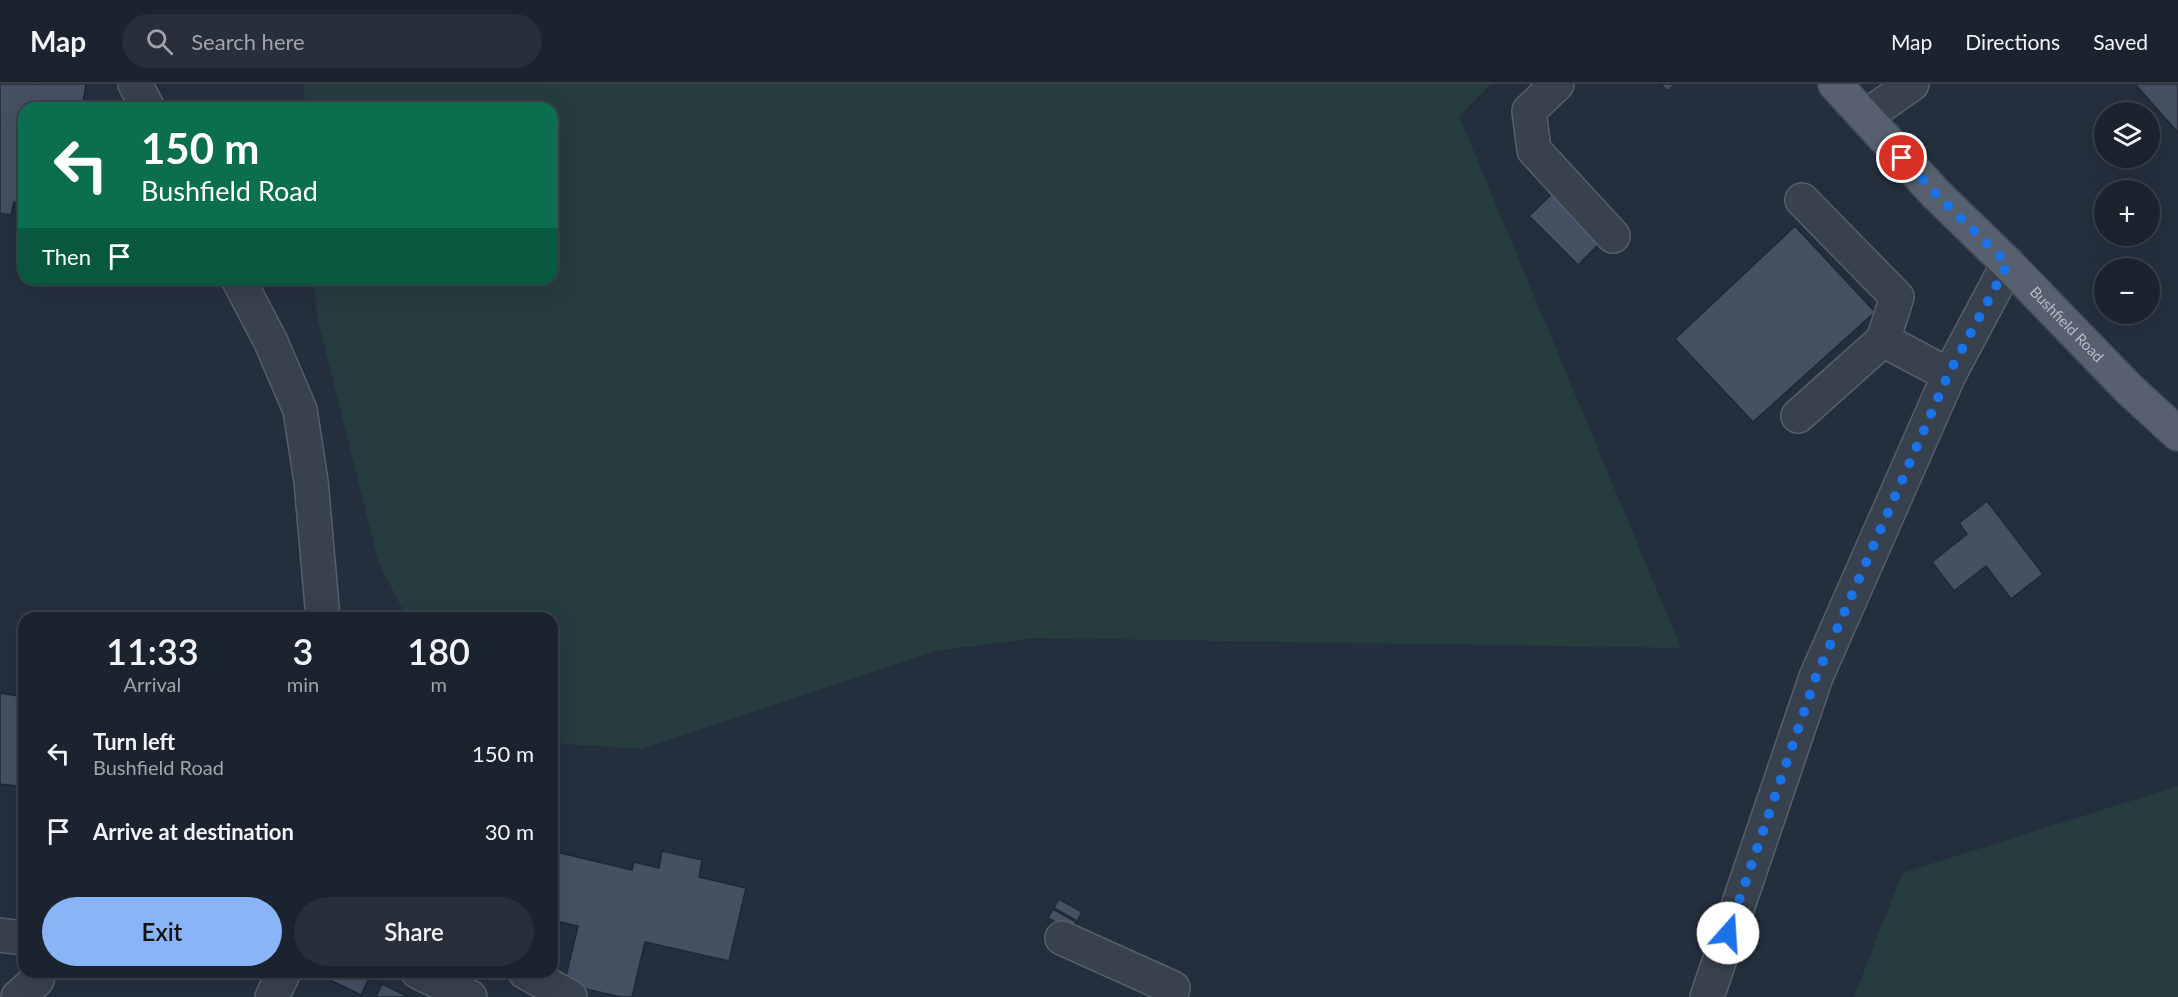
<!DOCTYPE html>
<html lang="en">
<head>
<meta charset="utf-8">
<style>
	body { margin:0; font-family:Lato,sans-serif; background:#282f3a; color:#f1f3f6; height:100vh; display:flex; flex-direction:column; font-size:22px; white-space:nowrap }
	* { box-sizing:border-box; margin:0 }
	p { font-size:20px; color:#a0a4aa }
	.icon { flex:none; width:33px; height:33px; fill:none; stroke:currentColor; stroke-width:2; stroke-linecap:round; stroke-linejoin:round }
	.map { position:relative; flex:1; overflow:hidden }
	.drawer { position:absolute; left:18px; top:528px; width:540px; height:366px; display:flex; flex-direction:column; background:#1b232e; border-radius:18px; box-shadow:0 6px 24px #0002,0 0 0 2px #39404a }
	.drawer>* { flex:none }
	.top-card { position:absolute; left:18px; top:18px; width:540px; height:183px; border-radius:18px; box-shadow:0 6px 24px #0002,0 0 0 2px #39404a; background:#0b6e4f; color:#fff; overflow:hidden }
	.controls { position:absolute; left:2094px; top:18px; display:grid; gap:12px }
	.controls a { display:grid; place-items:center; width:66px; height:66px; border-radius:50%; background:#1b232e; box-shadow:0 6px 24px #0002,0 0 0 2px #39404a; font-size:30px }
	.pin { position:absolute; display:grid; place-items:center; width:51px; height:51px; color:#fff; margin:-26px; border:3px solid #fff; border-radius:50%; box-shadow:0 2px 6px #0007 }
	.me { position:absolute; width:66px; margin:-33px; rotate:19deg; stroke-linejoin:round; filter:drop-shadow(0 0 4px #0008) }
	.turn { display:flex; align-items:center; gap:21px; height:126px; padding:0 24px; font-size:27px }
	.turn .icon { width:78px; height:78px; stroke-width:2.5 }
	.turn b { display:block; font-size:42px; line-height:51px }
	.then { display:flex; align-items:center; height:57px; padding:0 24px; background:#0003; gap:12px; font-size:22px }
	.eta { display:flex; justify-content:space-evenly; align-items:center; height:102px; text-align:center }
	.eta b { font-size:36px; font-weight:600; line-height:42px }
	.action { display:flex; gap:12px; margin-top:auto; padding:12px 24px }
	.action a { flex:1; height:69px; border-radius:36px; background:#8ab4f8; color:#111; font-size:24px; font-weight:600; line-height:69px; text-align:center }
	.action a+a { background:#282f3a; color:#f1f3f6 }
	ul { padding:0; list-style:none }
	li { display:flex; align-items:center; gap:18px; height:78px; padding:0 24px }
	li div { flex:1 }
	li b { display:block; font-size:22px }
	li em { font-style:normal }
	header { display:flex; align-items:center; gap:36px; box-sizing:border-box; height:84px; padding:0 30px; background:#1b232e; border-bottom:2px solid #39404a }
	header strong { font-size:28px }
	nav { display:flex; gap:33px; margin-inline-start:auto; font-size:21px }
	.search { width:420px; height:54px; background:#282f3a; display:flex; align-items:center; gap:15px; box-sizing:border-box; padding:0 21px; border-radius:33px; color:#a0a4aa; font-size:22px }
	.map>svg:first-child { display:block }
	.green { fill:#263c3f }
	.building { fill:#455162; stroke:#1f2835; stroke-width:1.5 }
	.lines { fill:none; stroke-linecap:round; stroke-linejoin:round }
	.minor-casing { stroke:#565f6c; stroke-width:36 }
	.major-casing { stroke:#414a57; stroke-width:36 }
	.minor { stroke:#38414e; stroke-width:33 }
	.major { stroke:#56606e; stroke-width:33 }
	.route { stroke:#1a73e8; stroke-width:10; stroke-dasharray:0 18 }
	.labels { text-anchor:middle; stroke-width:4.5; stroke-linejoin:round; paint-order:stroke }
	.street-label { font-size:15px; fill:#b4bcc9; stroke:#1d2633 }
</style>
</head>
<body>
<header>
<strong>Map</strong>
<div class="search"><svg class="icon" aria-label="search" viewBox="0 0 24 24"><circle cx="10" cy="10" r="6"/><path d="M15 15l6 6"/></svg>Search here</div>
<nav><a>Map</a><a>Directions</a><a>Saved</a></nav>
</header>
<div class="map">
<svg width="2178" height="913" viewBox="0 0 2178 913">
	<rect width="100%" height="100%" fill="#242f3e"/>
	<path class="green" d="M 304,0 L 1491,0 L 1459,32 L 1681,564 L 1036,554 L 936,567 L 641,665 L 552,659 L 552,534 L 407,534 L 378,477 L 317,233 L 314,195 L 552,195 L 552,24 L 305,24 Z
		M 2178,702 L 2178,913 L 1854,913 L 1902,789 Z"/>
	<path class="building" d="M 0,0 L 86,0 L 82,24 L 24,24 L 24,119 L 14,118 L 11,131 L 0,129 Z
		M 1660,0 L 1675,0 L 1668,7 Z
		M 2135,0 L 2178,0 L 2178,49 Z
		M 1553,109 L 1602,157 L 1578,181 L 1529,132 Z
		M 1795,142 L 1875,228 L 1753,338 L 1675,255 Z
		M 1987,417 L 2043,490 L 2011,515 L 1986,482 L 1954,507 L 1932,478 L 1967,450 L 1959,439 Z
		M 0,609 L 24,613 L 24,703 L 0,700 Z
		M 552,767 L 632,786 L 634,778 L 659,784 L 662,767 L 702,776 L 699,793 L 746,804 L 729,877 L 645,858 L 632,913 L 621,913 L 564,900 L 578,842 L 552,836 Z
		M 1059,815 L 1082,828 L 1077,837 L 1054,824 Z
		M 1053,825 L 1076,838 L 1071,847 L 1048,834 Z
		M 313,888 L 357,888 L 369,894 L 361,911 Z
		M 382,900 L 409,913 L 376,913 Z"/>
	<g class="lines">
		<g class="minor-casing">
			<path id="minor" d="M 135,0 L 148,24
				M 1557,0 L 1529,27 L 1534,66 L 1613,152
				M 1865,33 L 1912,0
				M 238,195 L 271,258 L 300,326 L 311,397 L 323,534
				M 1883,256 L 1949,291
				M 1798,332 L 1883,256 L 1897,213 L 1802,116
				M 0,851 L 24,854
				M 1062,854 L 1173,904 L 1170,913
				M 418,888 L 470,913
				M 525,888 L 570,913
				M 18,913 L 37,896 L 39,888
				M 272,913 L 284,888
				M 1707,913 L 1816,593 L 1949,291 L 2008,180"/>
		</g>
		<g class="major-casing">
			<g id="major">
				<path id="s1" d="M 1835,0 L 1936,110 L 2008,180 L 2129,305 L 2178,350"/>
			</g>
		</g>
		<use href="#minor" class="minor"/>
		<use href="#major" class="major"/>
	</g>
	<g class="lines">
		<path class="route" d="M 1728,849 L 1816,593 L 1948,291 L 2008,180 L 1936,110 L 1902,74"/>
	</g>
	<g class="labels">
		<g class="street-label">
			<text dy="5" stroke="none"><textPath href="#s1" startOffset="334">Bushfield Road</textPath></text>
		</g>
	</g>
</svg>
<div class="controls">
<a><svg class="icon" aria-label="layers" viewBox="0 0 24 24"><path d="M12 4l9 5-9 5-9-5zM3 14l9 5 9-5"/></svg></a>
<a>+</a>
<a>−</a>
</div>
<div class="pin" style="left:1902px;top:74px;background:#d93025"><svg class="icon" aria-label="arrive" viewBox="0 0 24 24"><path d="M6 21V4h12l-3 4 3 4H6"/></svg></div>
<svg class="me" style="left:1728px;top:849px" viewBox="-20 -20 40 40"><circle r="19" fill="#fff"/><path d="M0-13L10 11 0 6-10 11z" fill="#1a73e8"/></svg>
<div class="top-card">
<div class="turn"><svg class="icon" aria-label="left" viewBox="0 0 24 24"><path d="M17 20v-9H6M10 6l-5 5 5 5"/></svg><div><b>150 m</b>Bushfield Road</div></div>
<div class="then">Then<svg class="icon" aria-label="arrive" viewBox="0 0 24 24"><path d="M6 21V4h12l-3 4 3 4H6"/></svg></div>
</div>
<section class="drawer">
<div class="eta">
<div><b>11:33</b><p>Arrival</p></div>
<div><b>3</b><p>min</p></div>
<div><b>180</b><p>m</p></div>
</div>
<ul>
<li><svg class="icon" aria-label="left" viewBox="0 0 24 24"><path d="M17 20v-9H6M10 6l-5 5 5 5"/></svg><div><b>Turn left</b><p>Bushfield Road</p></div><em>150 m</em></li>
<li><svg class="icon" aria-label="arrive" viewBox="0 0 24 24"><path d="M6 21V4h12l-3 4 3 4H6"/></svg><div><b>Arrive at destination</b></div><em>30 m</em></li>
</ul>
<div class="action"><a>Exit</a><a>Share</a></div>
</section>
</div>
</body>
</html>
